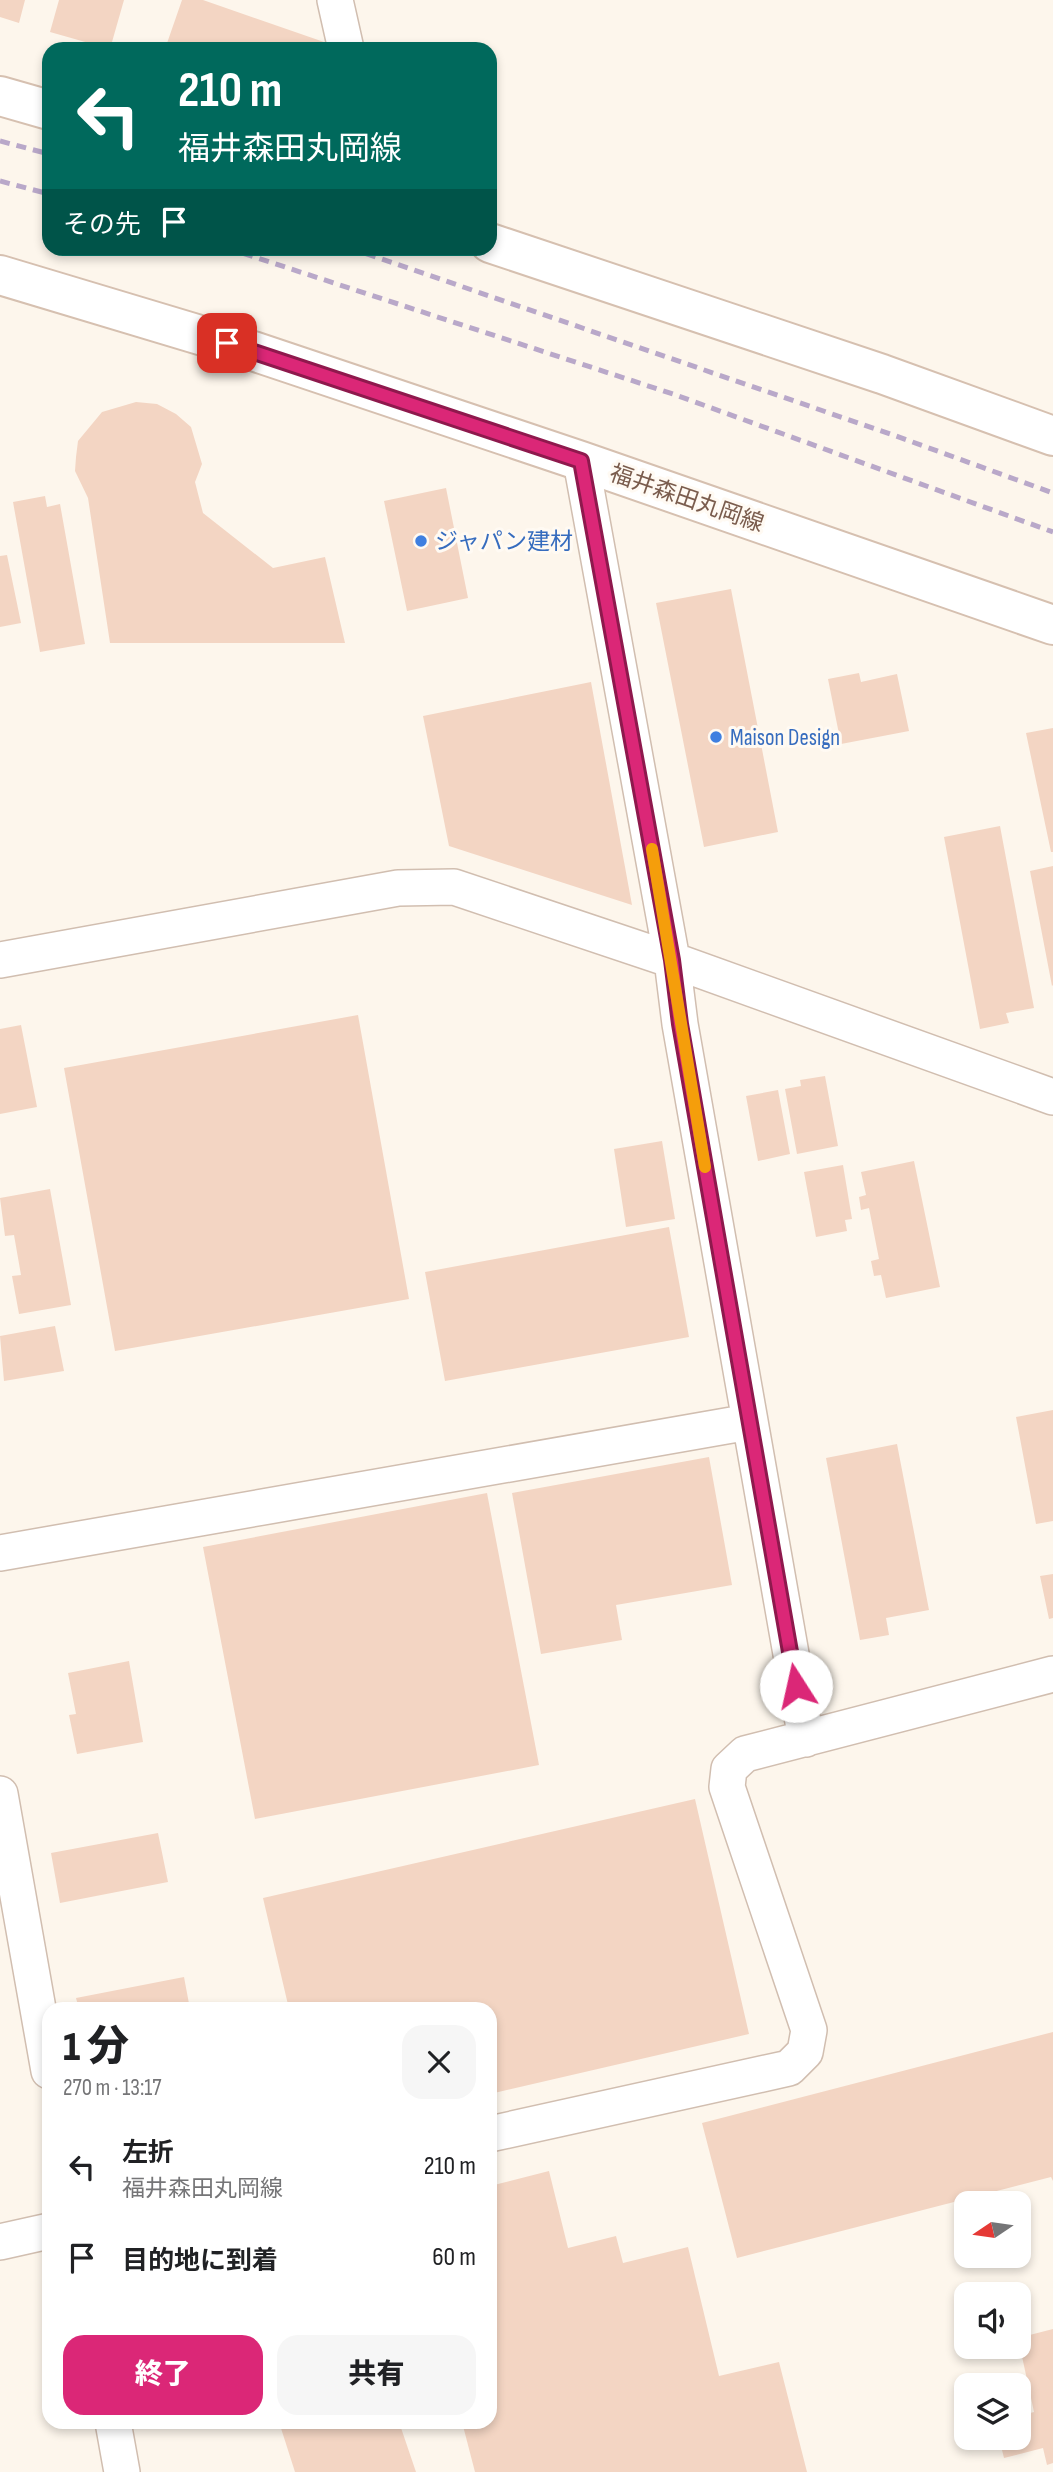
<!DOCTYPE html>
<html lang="ja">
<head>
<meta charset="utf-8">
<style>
	body { margin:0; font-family:"Sofia Sans Condensed","Noto Sans JP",sans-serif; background:#f6f6f6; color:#202124; height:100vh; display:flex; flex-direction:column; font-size:26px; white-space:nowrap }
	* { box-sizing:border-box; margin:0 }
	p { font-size:23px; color:#757577 }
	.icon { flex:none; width:38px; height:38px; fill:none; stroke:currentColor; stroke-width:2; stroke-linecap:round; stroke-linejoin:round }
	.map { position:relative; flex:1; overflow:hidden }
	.sheet { position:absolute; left:42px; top:2002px; width:455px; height:427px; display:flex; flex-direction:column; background:#fff; border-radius:21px; box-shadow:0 4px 10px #0003 }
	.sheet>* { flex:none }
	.top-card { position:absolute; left:42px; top:42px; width:455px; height:214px; border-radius:21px; box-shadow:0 4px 10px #0003; background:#00695c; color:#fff; overflow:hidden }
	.needle { width:46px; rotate:257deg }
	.tools { position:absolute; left:954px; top:2191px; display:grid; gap:14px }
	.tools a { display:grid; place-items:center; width:77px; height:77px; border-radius:14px; background:#fff; box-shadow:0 4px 10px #0003; font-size:35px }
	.pin { position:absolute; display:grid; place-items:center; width:60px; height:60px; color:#fff; margin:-30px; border-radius:14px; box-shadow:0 4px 10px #0006 }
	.me { position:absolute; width:77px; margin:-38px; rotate:350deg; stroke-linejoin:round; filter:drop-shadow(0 0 5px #0008) }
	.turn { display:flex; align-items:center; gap:24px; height:147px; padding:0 21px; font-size:32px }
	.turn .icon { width:91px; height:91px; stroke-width:2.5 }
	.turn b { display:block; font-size:49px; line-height:60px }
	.then { display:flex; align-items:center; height:66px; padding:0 21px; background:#0003; gap:14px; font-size:26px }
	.round { display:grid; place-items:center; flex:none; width:74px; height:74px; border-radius:21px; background:#f6f6f6 }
	.summary { display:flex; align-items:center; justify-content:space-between; height:119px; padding:0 21px }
	h1 { font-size:42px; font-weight:800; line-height:52px }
	.primary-button { display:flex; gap:14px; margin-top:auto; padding:14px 21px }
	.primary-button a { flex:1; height:80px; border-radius:21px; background:#db2777; color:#fff; font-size:28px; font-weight:800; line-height:80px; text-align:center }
	.primary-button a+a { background:#f6f6f6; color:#202124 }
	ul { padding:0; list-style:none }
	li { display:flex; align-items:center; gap:21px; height:91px; padding:0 21px }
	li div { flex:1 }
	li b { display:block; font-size:26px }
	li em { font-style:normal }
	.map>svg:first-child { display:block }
	.building { fill:#f3d5c3 }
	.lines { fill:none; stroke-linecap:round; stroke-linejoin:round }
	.street-casing { stroke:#d1beb0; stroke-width:38 }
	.secondary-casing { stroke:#d6c0b0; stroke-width:42 }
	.street { stroke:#fff; stroke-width:35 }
	.secondary { stroke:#fff; stroke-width:38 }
	.rail { stroke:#b9a8c9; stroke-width:5; stroke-dasharray:10 7; stroke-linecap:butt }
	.route-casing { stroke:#8e194d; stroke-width:18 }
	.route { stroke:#db2777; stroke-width:12 }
	.slow { stroke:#f59e0b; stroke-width:12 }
	.shop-dot { fill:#3f7fe0; stroke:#fffaf3; stroke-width:2.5 }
	.labels { text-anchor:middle; stroke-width:6; stroke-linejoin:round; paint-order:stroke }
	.street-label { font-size:23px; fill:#7a5c4d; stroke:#fffaf3 }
	.shop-label { font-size:23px; fill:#366cbe; stroke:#fffaf3; text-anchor:start }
</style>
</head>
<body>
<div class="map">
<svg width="1053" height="2472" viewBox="0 0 1053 2472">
	<rect width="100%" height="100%" fill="#fdf6ec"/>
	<path class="building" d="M 0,0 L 25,0 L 19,23 L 0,17 Z
		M 59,0 L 124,0 L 110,49 L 50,32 Z
		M 182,0 L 203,0 L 324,42 L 322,49 L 203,49 L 193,46 L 192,49 L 165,49 Z
		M 136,402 L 157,404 L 176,414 L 191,427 L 202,464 L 195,482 L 203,513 L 273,568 L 325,557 L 345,643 L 110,643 L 88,498 L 75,471 L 76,457 L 78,441 L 102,412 Z
		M 446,488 L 468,598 L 407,611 L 384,501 Z
		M 45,496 L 47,507 L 60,504 L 85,644 L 40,652 L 13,502 Z
		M 7,555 L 21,623 L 0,627 L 0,556 Z
		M 731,589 L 778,832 L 704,847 L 656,603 Z
		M 859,673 L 861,682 L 897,674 L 909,731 L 841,744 L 828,679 Z
		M 591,682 L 632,905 L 449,846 L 423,716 Z
		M 1053,728 L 1053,852 L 1051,852 L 1026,733 Z
		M 1000,826 L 1034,1008 L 1006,1013 L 1009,1023 L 980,1029 L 944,837 Z
		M 1053,866 L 1053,985 L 1052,986 L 1030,871 Z
		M 358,1015 L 409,1299 L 115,1351 L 64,1068 Z
		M 21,1025 L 37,1107 L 0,1114 L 0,1029 Z
		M 825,1076 L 838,1146 L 797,1154 L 785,1089 L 801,1086 L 800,1080 Z
		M 778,1090 L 790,1154 L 758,1161 L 746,1096 Z
		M 662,1141 L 675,1219 L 626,1227 L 614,1149 Z
		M 914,1161 L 940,1287 L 886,1298 L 881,1275 L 874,1276 L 871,1261 L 879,1259 L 869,1208 L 861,1210 L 859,1197 L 866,1195 L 861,1172 Z
		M 843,1165 L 852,1219 L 845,1220 L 847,1231 L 816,1237 L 804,1172 Z
		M 50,1189 L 71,1305 L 19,1314 L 12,1276 L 21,1275 L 14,1235 L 5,1236 L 0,1198 Z
		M 669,1227 L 689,1337 L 445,1381 L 425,1272 Z
		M 55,1326 L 64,1371 L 4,1381 L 0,1336 Z
		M 1053,1410 L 1053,1521 L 1036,1524 L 1016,1417 Z
		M 897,1444 L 929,1610 L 886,1618 L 889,1635 L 860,1640 L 826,1458 Z
		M 709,1457 L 732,1585 L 616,1605 L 622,1640 L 541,1654 L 512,1493 Z
		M 487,1493 L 539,1765 L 255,1819 L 203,1547 Z
		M 1053,1574 L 1053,1618 L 1049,1619 L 1040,1576 Z
		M 129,1661 L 143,1742 L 77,1754 L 69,1715 L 76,1714 L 68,1673 Z
		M 695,1799 L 749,2034 L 490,2094 L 490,2009 L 289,2009 L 263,1898 Z
		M 158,1833 L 168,1882 L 60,1903 L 51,1853 Z
		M 184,1977 L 190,2009 L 79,2009 L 76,1998 Z
		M 1053,2032 L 1053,2181 L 1051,2177 L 737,2258 L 702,2123 Z
		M 549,2171 L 568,2248 L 616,2236 L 623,2263 L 688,2247 L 719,2376 L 779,2362 L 807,2472 L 475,2472 L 462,2422 L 490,2422 L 490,2186 Z
		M 1053,2329 L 1053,2463 L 1047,2465 L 1043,2448 L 1004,2458 L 999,2438 L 1018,2438 L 1018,2416 L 1034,2412 L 1018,2338 Z
		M 279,2422 L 399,2422 L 416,2472 L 295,2472 Z"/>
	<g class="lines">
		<g class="street-casing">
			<path id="street" d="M 335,0 L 346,49
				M 581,461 L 672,960 L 680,1024 L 806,1739
				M 0,960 L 398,888 L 454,887 L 672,960 L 1053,1097
				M 0,1553 L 749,1422
				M 0,1794 L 49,2071
				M 490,2134 L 789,2068 L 805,2052 L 809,2030 L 727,1787 L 729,1769 L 745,1754 L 1053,1674
				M 0,2242 L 49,2231
				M 113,2422 L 122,2472"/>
		</g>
		<g class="secondary-casing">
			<path id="secondary" d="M 0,96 L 49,110
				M 490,243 L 882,374 L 1053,436
				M 0,275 L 253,351 L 581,461 L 1053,625"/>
		</g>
		<use href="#street" class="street"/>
		<use href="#secondary" class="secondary"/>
		<path class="rail" d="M 0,141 L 49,154
			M 0,181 L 49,194
			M 227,248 L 673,394 L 1053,532
			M 350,248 L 896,436 L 1053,493"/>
	</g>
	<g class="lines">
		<g class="route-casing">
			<path id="route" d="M 227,343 L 581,461 L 672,960 L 680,1024 L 796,1686"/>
		</g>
		<use href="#route" class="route"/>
		<path class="slow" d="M 652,849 L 705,1167"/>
	</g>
	<g class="shop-dot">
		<circle cx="421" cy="541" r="7"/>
		<circle cx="716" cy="737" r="7"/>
	</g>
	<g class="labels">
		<g class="street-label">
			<text transform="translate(687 498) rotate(19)" y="8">福井森田丸岡線</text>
		</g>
		<g class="shop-label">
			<text x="435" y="549">ジャパン建材</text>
			<text x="730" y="745">Maison Design</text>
		</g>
	</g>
</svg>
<div class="tools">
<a><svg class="needle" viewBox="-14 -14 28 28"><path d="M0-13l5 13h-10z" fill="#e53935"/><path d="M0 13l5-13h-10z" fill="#757577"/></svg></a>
<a><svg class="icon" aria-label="sound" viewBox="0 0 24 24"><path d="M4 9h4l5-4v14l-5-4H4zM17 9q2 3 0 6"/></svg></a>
<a><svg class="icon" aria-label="layers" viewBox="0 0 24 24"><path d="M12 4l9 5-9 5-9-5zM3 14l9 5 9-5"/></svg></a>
</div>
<div class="pin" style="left:227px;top:343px;background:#d93025"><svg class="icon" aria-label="arrive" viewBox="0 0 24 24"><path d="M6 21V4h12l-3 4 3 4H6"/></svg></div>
<svg class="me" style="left:796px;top:1686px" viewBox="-20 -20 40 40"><circle r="19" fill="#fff"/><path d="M0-13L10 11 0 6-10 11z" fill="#db2777"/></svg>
<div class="top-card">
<div class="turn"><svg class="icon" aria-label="left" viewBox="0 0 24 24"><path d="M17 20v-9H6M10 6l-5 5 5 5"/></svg><div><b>210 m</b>福井森田丸岡線</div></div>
<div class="then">その先<svg class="icon" aria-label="arrive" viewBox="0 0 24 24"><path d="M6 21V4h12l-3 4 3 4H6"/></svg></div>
</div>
<section class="sheet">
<div class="summary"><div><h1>1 分</h1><p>270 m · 13:17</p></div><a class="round"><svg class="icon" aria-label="close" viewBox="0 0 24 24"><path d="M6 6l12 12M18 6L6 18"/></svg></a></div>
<ul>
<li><svg class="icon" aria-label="left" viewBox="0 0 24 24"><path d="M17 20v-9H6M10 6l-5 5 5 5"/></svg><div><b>左折</b><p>福井森田丸岡線</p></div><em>210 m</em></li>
<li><svg class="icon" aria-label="arrive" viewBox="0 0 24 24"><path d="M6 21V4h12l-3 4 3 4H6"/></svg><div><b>目的地に到着</b></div><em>60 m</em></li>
</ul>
<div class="primary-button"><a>終了</a><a>共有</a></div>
</section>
</div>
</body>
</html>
